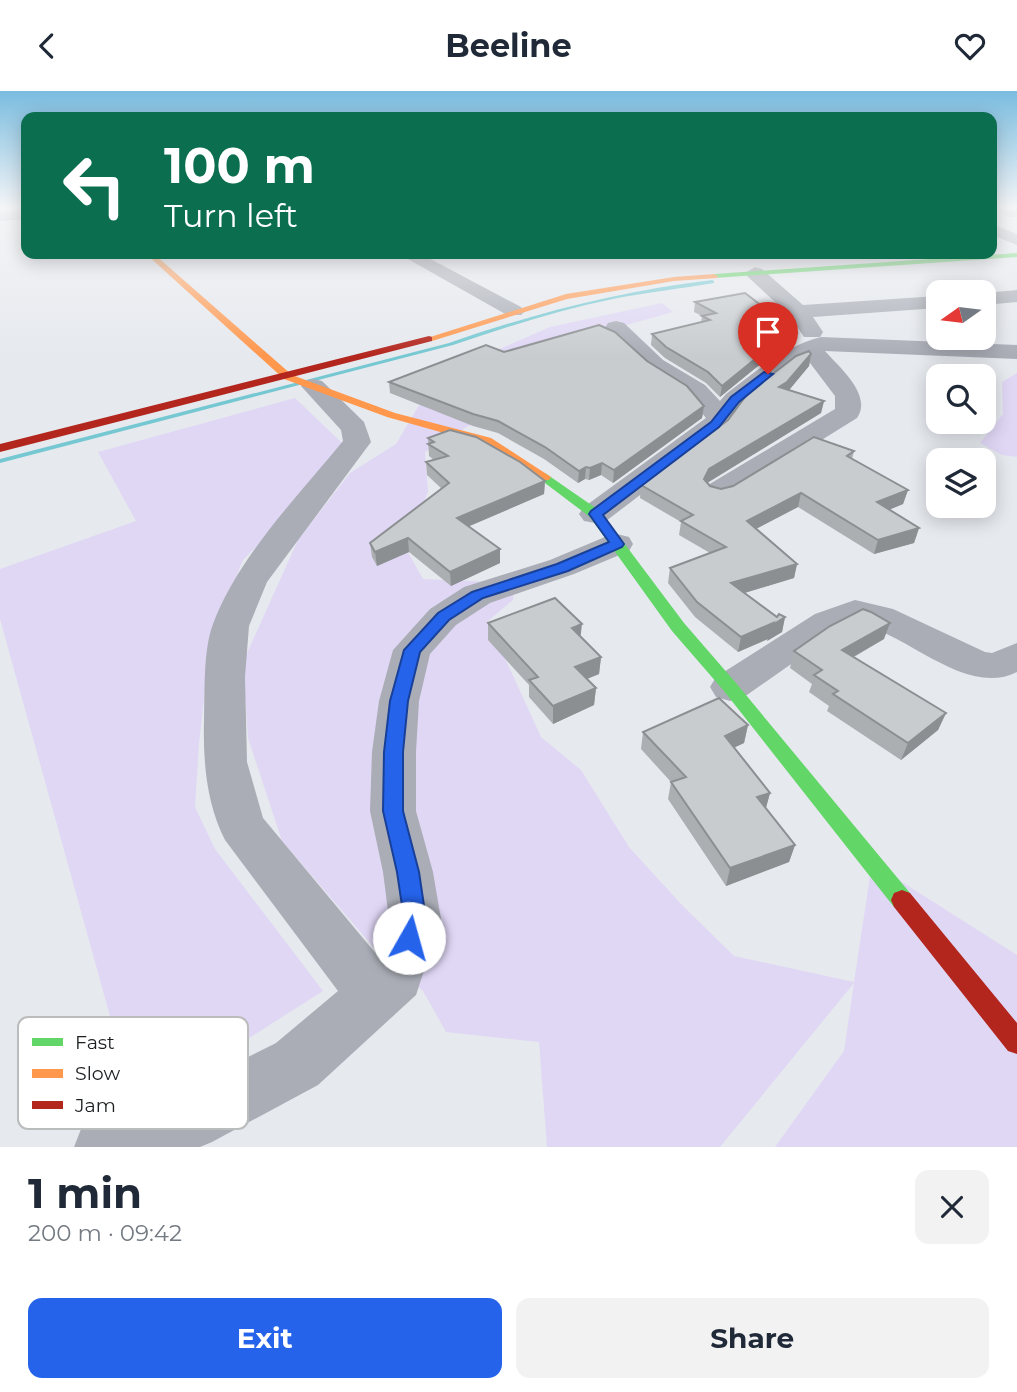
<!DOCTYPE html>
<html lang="en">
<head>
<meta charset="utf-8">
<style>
	body { margin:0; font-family:Montserrat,sans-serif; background:#f2f2f3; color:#1f2937; height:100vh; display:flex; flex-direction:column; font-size:26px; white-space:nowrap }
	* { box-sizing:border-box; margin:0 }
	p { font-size:23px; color:#747a83 }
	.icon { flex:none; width:38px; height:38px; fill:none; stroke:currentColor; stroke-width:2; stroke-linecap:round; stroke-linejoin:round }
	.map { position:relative; height:1056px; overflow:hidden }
	.side { display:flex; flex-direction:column; background:#fff; flex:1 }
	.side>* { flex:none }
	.guide { position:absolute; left:21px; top:21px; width:976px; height:147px; border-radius:14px; box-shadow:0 4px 18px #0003; background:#0b6e4f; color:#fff; overflow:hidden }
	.needle { width:46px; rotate:256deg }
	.fabs { position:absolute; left:926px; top:189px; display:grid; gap:14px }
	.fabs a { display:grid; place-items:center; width:70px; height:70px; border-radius:14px; background:#fff; box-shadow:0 4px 18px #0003; font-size:35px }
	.pin { position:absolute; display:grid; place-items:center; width:60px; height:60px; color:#fff; margin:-72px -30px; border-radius:50% 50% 50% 0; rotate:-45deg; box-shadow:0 0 7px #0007 }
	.pin .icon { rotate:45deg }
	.me { position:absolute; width:77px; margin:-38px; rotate:7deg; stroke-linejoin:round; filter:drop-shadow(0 0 5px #0008) }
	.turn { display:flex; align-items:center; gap:24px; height:147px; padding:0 28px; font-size:32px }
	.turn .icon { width:91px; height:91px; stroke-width:2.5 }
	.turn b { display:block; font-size:49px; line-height:60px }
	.round { display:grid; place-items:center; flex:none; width:74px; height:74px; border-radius:14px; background:#f2f2f3 }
	.headline { display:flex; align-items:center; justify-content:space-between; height:119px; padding:0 28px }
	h1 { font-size:42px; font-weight:700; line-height:52px }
	.action { display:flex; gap:14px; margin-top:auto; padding:14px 28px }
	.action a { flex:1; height:80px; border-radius:14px; background:#2563eb; color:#fff; font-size:28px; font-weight:700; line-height:80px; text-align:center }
	.action a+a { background:#f2f2f3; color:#1f2937 }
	header { display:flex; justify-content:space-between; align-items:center; height:91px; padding:0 28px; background:#fff; font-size:32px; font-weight:700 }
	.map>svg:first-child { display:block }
	.green { fill:#e0d7f5 }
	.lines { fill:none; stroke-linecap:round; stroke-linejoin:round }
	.stream { fill:#75c8d1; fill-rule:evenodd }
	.street { fill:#aaadb6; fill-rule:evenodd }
	.fast { fill:#63d668; fill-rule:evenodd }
	.slow { fill:#ff974d; fill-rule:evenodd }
	.jam { fill:#b3261e; fill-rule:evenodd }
	.wall { fill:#acafb2 }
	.shaded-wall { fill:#8c8f91 }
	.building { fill:#c8cccf; stroke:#8c8f91; stroke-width:2 }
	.route { fill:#2563eb; stroke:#184099; stroke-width:2 }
	.key { fill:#fff; stroke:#bbbcbc; stroke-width:2 }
	.key-label { font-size:19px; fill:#1c1f21 }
</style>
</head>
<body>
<header><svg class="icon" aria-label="back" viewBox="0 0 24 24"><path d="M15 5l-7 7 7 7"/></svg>Beeline<svg class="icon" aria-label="heart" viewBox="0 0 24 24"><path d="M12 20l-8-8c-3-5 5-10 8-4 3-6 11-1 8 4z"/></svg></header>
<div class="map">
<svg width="1017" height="1056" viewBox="0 0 1017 1056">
	<rect width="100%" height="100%" fill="#e6e9ee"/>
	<path class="green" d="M 662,212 L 673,221 L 616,237 L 555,283 L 425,361 L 428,401 L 405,456 L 423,488 L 514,492 L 513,509 L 488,530 L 541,646 L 581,679 L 629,756 L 681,813 L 734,865 L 854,891 L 872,772 L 1017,864 L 1017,1056 L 775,1056 L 844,960 L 854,892 L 720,1056 L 547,1056 L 539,951 L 446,941 L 423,900 L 375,858 L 282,750 L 248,647 L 243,571 L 298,449 L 350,382 L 396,353 L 428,299 L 495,260 L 550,236 Z
		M 1017,282 L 1017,366 L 1002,364 L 980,352 L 1003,323 L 1002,291 Z
		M 295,307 L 343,353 L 322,387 L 243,469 L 211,548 L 199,652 L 195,716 L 215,758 L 323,900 L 136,1019 L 0,528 L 0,478 L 136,430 L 98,361 Z"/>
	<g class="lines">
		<path class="stream" d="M 712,189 L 714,190 L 714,192 C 680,198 647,201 613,208 C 559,219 506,236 453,254 L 0,372 L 0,368 L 449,252 C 535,222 621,200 712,189 Z"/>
		<path class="street" d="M 26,118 L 26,128 L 0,130 L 0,120 Z
			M 992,133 L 1017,143 L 1017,154 L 992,144 Z
			M 399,163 L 421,163 L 521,216 L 525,220 L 521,224 L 507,224 Z
			M 755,176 L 762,178 L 803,214 L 938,205 L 938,217 L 813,226 L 823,241 L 820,246 L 804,246 L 790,225 L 748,186 L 745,182 Z
			M 1017,199 L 1017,211 L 984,214 L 984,202 Z
			M 616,230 L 624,232 L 663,269 L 705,294 L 720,310 L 726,303 C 756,280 785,255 821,246 L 1017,254 L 1017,268 L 825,260 C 839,276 873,304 857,327 L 730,406 L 719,409 L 708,406 L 704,400 L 708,394 L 835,318 L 835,305 L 807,268 L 792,275 L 744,313 L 724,340 L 606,430 L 595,432 L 584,430 L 579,423 L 584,416 L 706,327 L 687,304 L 647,279 L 608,242 L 605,237 L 608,232 Z
			M 313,288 L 322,290 L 364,331 L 371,351 L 267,491 L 249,535 L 245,586 L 247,671 L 263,727 L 377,864 L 389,828 L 383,781 L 370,720 L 372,661 L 379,610 L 393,559 L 430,518 L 464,496 L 550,469 L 605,446 L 617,443 L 629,446 L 633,453 L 629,460 L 574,483 L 490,512 L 456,534 L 430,563 L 419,610 L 416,661 L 416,720 L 433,781 L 441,828 L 416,904 L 318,994 L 212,1051 L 200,1056 L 74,1056 L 83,1033 L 179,1001 L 276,952 L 338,900 L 225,749 C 206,712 203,669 204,629 C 205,601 203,559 213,533 C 238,466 298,405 343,350 L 341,339 L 301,295 L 304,290 Z
			M 855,509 L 893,518 L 985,561 L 992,562 L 1017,552 L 1017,581 C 966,607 907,542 857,532 L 824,550 L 744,606 L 730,610 L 716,606 L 710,596 L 716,586 L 815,523 Z"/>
		<path class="fast" d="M 1017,162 L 1017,166 L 714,187 L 710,185 L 714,183 Z
			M 545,382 L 600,420 L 684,532 L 736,592 L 910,802 L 913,809 L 910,816 L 902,819 L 894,816 L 724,600 L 672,540 L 590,426 L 541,389 L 539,386 Z"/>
		<path class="slow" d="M 146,163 L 154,163 L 292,284 L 395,322 L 491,347 L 551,386 L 549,389 L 541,389 L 483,353 L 387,326 L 284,288 Z
			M 714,183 L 718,185 L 717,187 L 674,190 L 567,208 L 432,250 L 424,248 L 566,203 L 674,186 Z"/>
		<path class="jam" d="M 429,245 L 432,246 L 432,250 L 0,361 L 0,353 Z
			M 902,799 L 910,802 L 1017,932 L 1017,963 L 1008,960 L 894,816 L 891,809 L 894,802 Z"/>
	</g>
	<path class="wall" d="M 992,117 L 1017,117 L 1017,126 L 1009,126 L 992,119 Z
		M 695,211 L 797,242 L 795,253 L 758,275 L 720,306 L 706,292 L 665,267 L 651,254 L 652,243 L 701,232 L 702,225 L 694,221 Z
		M 504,261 L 647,270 L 704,315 L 702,327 L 613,392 L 601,384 L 589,389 L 585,388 L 578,392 L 544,368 L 498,342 L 473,335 L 390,302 L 389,291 Z
		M 811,263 L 809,275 L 789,299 L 824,310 L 821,322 L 707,392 L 710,395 L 721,398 L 854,360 L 852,368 L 908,399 L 903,413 L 889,419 L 919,437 L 914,452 L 874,463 L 798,416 L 756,438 L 797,473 L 794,487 L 744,502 L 777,526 L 785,526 L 782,541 L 767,550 L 768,548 L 738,561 L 695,526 L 668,492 L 670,477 L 710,462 L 679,444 L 681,431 L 640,407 L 641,394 L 728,329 Z
		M 428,347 L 545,390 L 544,403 L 469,435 L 500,472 L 451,495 L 409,461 L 377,475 L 372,466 L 370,452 L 442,398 L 427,384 L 426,371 L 434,369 L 429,365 Z
		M 488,532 L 601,566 L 599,583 L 587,588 L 596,597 L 594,614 L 553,633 L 529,606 L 529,594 L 488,549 Z
		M 884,548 L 854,566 L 946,622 L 938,639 L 901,669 L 827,620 L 829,615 L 809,601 L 812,593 L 790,577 L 794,560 Z
		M 748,634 L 744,652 L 734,656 L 770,702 L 766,717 L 795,754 L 789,771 L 726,795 L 668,708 L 671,691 L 641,658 L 643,641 Z"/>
	<path class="shaded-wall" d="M 797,242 L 795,253 L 758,275 L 720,306 L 722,295 L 760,264 Z
		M 811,263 L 809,275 L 785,304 L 779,296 Z
		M 824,310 L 821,322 L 707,392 L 704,388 L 709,378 Z
		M 704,315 L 702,327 L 613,392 L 614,379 Z
		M 602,372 L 601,384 L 589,389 L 590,377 Z
		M 586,376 L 585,388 L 578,392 L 579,380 Z
		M 545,390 L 544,403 L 458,440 L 457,427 Z
		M 908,399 L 903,413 L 873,425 L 877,411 Z
		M 801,402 L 798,416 L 744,444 L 747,430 Z
		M 919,437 L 914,452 L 874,463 L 878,449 Z
		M 408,447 L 409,461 L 377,475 L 375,461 Z
		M 500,458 L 500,472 L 451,495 L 450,481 Z
		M 797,473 L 794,487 L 728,507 L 731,492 Z
		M 785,526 L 782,541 L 767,550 L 768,548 L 738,561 L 741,546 Z
		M 890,532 L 884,548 L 837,575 L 842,559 Z
		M 582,533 L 580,550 L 572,537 Z
		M 601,566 L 599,583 L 574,593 L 575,576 Z
		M 596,597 L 594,614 L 553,633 L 553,615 Z
		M 946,622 L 938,639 L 901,669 L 908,652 Z
		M 748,634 L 744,652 L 721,663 L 725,645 Z
		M 770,702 L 765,720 L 757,706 Z
		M 795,754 L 789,771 L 726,795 L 730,777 Z"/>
	<path class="building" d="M 1001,117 L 1017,117 L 1017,121 L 1011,121 Z
		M 745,202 L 797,242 L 760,264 L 722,295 L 708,281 L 666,256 L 652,243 L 710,229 L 702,225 L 716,222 L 695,211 Z
		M 599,234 L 615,241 L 647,270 L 687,295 L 704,315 L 614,379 L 602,372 L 590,377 L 586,376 L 579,380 L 545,356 L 498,330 L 473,323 L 389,291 L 486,254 L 504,261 Z
		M 809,260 L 811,263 L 787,291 L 779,296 L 824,310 L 709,378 L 704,388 L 710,395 L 721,398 L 733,395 L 814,346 L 854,360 L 847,365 L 908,399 L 877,411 L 919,437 L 878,449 L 801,402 L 747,430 L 797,473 L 731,492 L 777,526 L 779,523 L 785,526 L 771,535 L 773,532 L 741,546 L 697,511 L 670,477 L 726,456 L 681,430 L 693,424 L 641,394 L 728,329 L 748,302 L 796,265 Z
		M 450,339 L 476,346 L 520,371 L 545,390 L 457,427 L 500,458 L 450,481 L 408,447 L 375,461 L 370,452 L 449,392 L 426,371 L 448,365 L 428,353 L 434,351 L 428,347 Z
		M 555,507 L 582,533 L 572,537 L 601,566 L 575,576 L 596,597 L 553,615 L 529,589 L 538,586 L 488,532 Z
		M 863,518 L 871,521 L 890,532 L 842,559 L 946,622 L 908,652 L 833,603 L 838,600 L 814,584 L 822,579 L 794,560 L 830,535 Z
		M 719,607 L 748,634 L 725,645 L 770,702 L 757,706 L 795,754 L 730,777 L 671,691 L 686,686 L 643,641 Z"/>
	<linearGradient id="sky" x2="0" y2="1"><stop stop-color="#7abcdf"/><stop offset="0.44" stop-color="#f4f5f7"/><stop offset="1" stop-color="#f4f5f7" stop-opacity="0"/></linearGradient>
	<rect width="1017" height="265" fill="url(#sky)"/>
	<path class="route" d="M 764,281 L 773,283 L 739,311 L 719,336 L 603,424 L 624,453 L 622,456 L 568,480 L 483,507 L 449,529 L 420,561 L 408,610 L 403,661 L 403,720 L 419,781 L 426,828 L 417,854 L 409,857 L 401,854 L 397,847 L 404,828 L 397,781 L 383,720 L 384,661 L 390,610 L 404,559 L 438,522 L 472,501 L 557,473 L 609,451 L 589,423 L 591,420 L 711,331 L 731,306 Z"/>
	<rect x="18" y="926" width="230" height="112" rx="10" class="key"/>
	<rect x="32" y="947" width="31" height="8" fill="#63d668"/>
	<rect x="32" y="978" width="31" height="9" fill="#ff974d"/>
	<rect x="32" y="1010" width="31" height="8" fill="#b3261e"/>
	<g class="key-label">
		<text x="75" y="958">Fast</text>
		<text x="75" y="989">Slow</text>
		<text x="75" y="1021">Jam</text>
	</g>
</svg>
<div class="fabs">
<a><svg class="needle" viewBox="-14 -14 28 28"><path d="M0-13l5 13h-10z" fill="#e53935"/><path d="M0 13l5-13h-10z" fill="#747a83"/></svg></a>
<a><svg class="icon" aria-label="search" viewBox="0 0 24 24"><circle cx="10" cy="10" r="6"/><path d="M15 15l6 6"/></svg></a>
<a><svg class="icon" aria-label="layers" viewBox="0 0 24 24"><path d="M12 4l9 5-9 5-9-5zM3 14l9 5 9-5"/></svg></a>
</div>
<div class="pin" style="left:768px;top:283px;background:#d93025"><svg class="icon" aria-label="arrive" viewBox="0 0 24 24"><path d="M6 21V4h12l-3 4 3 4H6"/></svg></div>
<svg class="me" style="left:409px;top:847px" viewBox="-20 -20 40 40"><circle r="19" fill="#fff"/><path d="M0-13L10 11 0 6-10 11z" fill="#2563eb"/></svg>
<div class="guide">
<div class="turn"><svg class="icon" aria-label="left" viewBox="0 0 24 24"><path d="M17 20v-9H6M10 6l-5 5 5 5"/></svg><div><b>100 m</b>Turn left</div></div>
</div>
</div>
<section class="side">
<div class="headline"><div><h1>1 min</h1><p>200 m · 09:42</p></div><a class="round"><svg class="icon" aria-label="close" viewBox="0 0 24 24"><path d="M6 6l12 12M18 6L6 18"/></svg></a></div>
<div class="action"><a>Exit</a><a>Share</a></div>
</section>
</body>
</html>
